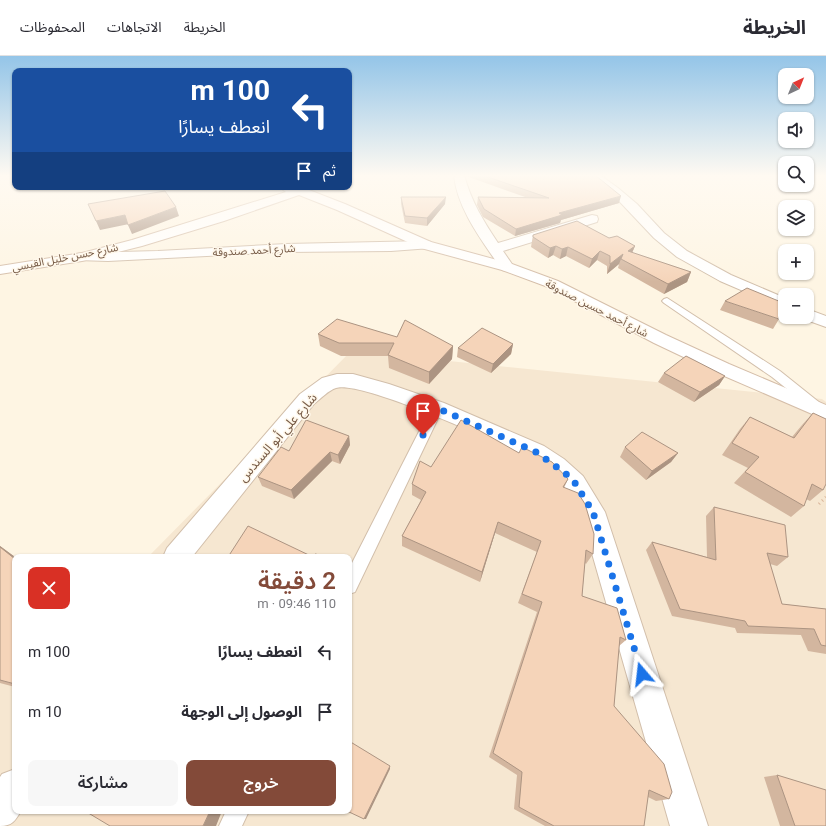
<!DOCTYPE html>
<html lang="ar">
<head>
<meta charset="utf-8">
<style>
	body { margin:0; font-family:Roboto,"Noto Sans Arabic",sans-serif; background:#f7f7f7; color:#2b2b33; direction:rtl; height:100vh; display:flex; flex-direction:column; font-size:15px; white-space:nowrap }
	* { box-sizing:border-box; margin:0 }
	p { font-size:13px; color:#7c7c81 }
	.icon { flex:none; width:22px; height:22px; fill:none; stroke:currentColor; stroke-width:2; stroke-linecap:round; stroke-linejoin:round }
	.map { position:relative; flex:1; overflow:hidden; direction:ltr }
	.panel { position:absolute; left:12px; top:498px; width:340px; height:260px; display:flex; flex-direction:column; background:#fff; border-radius:8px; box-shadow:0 1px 3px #0004; direction:rtl }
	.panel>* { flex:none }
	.hud { position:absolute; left:12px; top:12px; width:340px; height:122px; border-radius:8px; box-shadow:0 1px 3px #0004; direction:rtl; background:#1a4fa0; color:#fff; overflow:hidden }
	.needle { width:26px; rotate:43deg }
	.fabs { position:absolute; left:778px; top:12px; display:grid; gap:8px }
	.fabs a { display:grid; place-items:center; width:36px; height:36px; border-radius:8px; background:#fff; box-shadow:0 1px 3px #0004; font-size:20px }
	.pin { position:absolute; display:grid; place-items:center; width:34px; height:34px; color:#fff; margin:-41px -17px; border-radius:50% 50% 50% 0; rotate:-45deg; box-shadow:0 0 4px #0007 }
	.pin .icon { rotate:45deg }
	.me { position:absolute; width:44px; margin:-22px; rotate:343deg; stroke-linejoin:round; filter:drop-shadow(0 0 3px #0008) }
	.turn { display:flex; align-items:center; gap:14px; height:84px; padding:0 16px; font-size:18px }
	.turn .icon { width:52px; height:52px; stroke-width:2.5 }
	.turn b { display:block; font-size:28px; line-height:34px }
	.then { display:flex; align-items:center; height:38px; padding:0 16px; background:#0003; gap:8px; font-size:15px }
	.round { display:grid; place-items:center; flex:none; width:42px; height:42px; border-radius:8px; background:#f7f7f7 }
	.overview { display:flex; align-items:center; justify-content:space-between; height:68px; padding:0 16px }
	h1 { font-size:24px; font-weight:600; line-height:30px; color:#834a39 }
	.primary-button { display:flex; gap:8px; margin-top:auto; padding:8px 16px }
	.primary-button a { flex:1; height:46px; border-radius:8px; background:#834a39; color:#fff; font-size:16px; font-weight:600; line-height:46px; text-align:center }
	.primary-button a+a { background:#f7f7f7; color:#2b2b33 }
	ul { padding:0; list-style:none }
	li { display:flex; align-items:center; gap:12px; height:60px; padding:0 16px }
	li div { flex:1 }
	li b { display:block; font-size:15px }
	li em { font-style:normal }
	header { display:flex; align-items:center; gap:24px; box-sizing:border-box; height:56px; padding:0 20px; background:#fff; border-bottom:1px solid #e1e1e2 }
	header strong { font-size:19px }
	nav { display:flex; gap:22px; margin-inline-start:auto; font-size:14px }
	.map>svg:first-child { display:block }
	.residential { fill:#f6e7d1 }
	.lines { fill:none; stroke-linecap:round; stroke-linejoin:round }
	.service-casing { stroke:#d2bfab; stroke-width:2 }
	.minor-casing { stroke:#d2bfab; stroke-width:2 }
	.secondary-casing { stroke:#d5bea9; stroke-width:2 }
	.path { stroke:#dab79c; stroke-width:3; stroke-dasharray:1 3.5; stroke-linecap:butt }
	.service { fill:#fff; fill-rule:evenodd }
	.minor { fill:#fff; fill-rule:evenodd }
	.secondary { fill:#fff; fill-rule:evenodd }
	.wall { fill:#d3b69f }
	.shaded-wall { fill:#ac9482 }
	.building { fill:#f5d4b9; stroke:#ac9482 }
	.route { stroke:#1a73e8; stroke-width:7; stroke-dasharray:0 12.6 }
	.labels { text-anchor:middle; stroke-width:3; stroke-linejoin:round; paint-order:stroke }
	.far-street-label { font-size:11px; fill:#775b47; stroke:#fff8eb }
	.street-label { font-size:13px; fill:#775b47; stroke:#fff8eb }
</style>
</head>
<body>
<header>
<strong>الخريطة</strong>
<nav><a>الخريطة</a><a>الاتجاهات</a><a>المحفوظات</a></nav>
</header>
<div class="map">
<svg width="826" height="770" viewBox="0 0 826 770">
	<rect width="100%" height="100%" fill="#fef5e3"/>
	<path class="residential" d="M 351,295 L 822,343 L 826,346 L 826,770 L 0,770 L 0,511 L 15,514 L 15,755 L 349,755 L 349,501 L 148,501 Z"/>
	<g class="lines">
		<g class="service-casing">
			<path id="service" d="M 667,242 L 780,315 L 820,347 L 822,350 L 820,353 L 816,354 L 812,353 L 772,321 L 664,247 L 662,245 L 664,243 Z
				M 437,348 L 441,349 L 443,352 L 355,536 L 349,538 L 349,513 L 431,352 L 433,349 Z
				M 226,755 L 249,755 L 242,770 L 219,770 Z"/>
		</g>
		<g class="minor-casing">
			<path id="minor" d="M 454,119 L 464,119 C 471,145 484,166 498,187 L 592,159 L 597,160 L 598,163 L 597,166 L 503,195 L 514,211 L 512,214 L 507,215 L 502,214 C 483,186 457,153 454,119 Z
				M 588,119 L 600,119 L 618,132 L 637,148 L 664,177 L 687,195 L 731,219 L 785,242 L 785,253 L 720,225 L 677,201 L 654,182 L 619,145 L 589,121 Z
				M 426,185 L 431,186 L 433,189 L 431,192 L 391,195 L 286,196 L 108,205 L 77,204 L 75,201 L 77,198 L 82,197 L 158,195 L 286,188 Z
				M 807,253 L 826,260 L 826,271 L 801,262 L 807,261 Z
				M 337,318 L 353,318 L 389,328 L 444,347 L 544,390 L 564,403 L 583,420 L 605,456 L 708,770 L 670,770 L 581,459 C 572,443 563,428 548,416 C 525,396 361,323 336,332 C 329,334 320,343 314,348 L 192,501 L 163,501 L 167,492 L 300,338 L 322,322 Z
				M 15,713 L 15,755 L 21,755 C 15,765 12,770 0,770 L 0,721 L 2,718 Z"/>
		</g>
		<g class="secondary-casing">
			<path id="secondary" d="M 284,131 L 310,131 L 309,134 L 345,148 L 431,186 L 512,208 L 558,225 L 666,279 L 729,308 L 826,349 L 826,364 L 715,316 L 654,287 L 548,231 L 502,214 L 421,192 L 337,154 L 299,139 L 224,165 L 142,190 L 82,205 L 0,218 L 0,210 L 82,197 L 132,184 L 286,136 L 282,133 Z"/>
		</g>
		<path class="path" d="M 819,448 L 826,441"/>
		<use href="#service" class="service"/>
		<use href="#minor" class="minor"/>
		<use href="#secondary" class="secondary"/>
	</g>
	<path class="wall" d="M 465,119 L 595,119 L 619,147 L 561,164 L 560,167 L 515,180 L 483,161 L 477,149 L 478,141 L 525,141 L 466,120 Z
		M 401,141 L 445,148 L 427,170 L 405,167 L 401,148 Z
		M 533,179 L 609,182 L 635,190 L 632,197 L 691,216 L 687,226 L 664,238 L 618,212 L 619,208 L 607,218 L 607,210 L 597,204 L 589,212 L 566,200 L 560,203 L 553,199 L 548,202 L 531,191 Z
		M 725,245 L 779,263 L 773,273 L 720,254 Z
		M 318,278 L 397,281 L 453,290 L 452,303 L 429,328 L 389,312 L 388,300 L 341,300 L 320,290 Z
		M 513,288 L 511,298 L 491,317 L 457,301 L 458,292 Z
		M 664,317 L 725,320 L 719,329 L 694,346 L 658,326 Z
		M 813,357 L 823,434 L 810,445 L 806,443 L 804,450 L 791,461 L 734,427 L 748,412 L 722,399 L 740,373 L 750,361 L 792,381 L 802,369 Z
		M 349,380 L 350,389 L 340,408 L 332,405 L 294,443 L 262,430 L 258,421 L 289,395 Z
		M 625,391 L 678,397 L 671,406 L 646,424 L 620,401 Z
		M 519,397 L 568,423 L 564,432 L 593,498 L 586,508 L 585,507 L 582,540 L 626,584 L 619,590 L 614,650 L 669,743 L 656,745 L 648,741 L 644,770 L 545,770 L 514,753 L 517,719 L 489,701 L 537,556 L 518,547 L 537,496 L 495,477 L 480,526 L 402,490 L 402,480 L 421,444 L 412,439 L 412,428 L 431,411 Z
		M 714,451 L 788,501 L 777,510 L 770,508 L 782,548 L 826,553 L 826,598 L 808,595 L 801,579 L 737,577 L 735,572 L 672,560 L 646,494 L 652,486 L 707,501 L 706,460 Z
		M 0,490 L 15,501 L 15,631 L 0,627 Z
		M 777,719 L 826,770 L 780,770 L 764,721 Z"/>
	<path class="shaded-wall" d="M 621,140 L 619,147 L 561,164 L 560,167 L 515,180 L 516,173 L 559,157 Z
		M 446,141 L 445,148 L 427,170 L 427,162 Z
		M 176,151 L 179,160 L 132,178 L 128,169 Z
		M 125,159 L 129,168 L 100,174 L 96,165 Z
		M 556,190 L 553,199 L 548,202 L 550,192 Z
		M 635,190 L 631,199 L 624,205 L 628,195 Z
		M 568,191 L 566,200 L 560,203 L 562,193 Z
		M 600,195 L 597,204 L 589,212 L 592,203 Z
		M 623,198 L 619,208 L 607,218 L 610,208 Z
		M 691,216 L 687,226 L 664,238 L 668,228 Z
		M 513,288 L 511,298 L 491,317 L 493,308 Z
		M 453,290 L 452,303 L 429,328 L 429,316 Z
		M 725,320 L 719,329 L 694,346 L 700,336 Z
		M 349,380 L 350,389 L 340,408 L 338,399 Z
		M 330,396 L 332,405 L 294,443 L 291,434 Z
		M 678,397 L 671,406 L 646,424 L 652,415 Z
		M 498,466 L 495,477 L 480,526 L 482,516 Z
		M 0,490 L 15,501 L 15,503 L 0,491 Z
		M 390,710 L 390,713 L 366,763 L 364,763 Z
		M 210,755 L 222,755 L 216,770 L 203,770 Z"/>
	<path class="building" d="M 482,119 L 595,119 L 621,140 L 559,157 L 562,159 L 516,173 L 484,153 L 478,141 L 549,142 Z
		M 165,135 L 176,151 L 128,169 L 125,159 L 96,165 L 88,148 Z
		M 401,141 L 446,141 L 427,162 L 405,160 Z
		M 577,165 L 609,182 L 617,180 L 635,190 L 628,195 L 691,216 L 668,228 L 621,203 L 623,198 L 610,208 L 610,200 L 600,195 L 592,203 L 568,191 L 562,193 L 556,190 L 550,192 L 533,181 L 533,179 Z
		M 747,232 L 781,246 L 779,263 L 725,245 Z
		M 337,263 L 397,281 L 405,264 L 453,290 L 429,316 L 388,299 L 394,287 L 339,287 L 318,278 Z
		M 482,272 L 513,288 L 493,308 L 458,292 Z
		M 686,300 L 725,320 L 700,336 L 664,317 Z
		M 813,357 L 826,363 L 826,428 L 823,434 L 812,428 L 804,450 L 745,416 L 759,401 L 732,387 L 750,361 L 794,382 Z
		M 306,364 L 349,380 L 338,399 L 330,396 L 291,434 L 258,421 L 281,391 L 289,395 Z
		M 461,364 L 519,397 L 522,391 L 552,406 L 568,423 L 563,431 L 578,437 L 585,448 L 594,478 L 593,498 L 586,494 L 582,540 L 617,552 L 626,584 L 620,581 L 614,650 L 664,708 L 672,736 L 669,743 L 649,734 L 644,770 L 554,770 L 519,751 L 522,716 L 493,697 L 542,546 L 522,538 L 541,485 L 498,466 L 482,516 L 402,480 L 426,436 L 412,428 L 420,405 L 431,411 Z
		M 642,376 L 678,397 L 652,415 L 625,391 Z
		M 714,451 L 785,469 L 788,501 L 767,497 L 782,548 L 826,553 L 826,590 L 821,589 L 814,573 L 748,570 L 745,565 L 680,553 L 652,486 L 716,504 Z
		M 248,470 L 313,501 L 315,498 L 330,501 L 228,501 Z
		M 0,491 L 15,503 L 15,628 L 0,624 Z
		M 349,685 L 390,710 L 364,763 L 347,755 L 349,755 Z
		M 777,719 L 826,734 L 826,770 L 795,770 Z
		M 85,755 L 210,755 L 203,770 L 110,770 Z"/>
	<linearGradient id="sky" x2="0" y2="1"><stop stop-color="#94c5e8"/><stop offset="0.53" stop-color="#fffaf2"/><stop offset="1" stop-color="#fffaf2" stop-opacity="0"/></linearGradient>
	<rect width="826" height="226" fill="url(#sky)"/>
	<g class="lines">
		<path class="route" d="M 423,379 L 437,352 L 536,396 L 565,417 L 575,427 L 593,456 L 642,618"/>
	</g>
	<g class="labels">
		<g class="far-street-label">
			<text transform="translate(254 194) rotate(-3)" y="4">شارع أحمد صندوقة</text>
			<text transform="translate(65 201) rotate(-11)" y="4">شارع حسن خليل القيسي</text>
			<text transform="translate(597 252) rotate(27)" y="4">شارع أحمد حسين صندوقة</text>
		</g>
		<g class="street-label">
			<text transform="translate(277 381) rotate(-49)" y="5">شارع علي أبو السندس</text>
		</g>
	</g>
</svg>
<div class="fabs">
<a><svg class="needle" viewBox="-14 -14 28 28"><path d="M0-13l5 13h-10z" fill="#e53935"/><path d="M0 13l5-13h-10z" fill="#7c7c81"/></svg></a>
<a><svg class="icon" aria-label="sound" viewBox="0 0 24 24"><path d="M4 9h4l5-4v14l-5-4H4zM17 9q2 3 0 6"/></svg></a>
<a><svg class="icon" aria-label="search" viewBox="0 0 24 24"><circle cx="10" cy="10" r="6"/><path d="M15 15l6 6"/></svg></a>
<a><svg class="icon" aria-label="layers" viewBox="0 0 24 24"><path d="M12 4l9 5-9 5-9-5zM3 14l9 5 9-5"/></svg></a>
<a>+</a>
<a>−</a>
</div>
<div class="pin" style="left:423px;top:379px;background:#d93025"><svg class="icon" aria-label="arrive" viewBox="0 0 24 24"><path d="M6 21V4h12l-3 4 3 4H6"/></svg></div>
<svg class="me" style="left:642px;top:618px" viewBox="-20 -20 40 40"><path d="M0-17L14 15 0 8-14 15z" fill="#1a73e8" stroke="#fff" stroke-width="4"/></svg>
<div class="hud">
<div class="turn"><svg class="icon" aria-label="left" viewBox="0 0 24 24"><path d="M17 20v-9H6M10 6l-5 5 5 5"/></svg><div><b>100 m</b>انعطف يسارًا</div></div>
<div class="then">ثم<svg class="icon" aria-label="arrive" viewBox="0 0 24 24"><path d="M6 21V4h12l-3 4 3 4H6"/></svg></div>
</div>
<section class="panel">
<div class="overview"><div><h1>2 دقيقة</h1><p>110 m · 09:46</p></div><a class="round" style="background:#d93025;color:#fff"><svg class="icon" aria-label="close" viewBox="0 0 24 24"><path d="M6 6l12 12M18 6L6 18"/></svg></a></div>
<ul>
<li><svg class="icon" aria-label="left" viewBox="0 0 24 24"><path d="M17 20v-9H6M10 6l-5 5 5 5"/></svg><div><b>انعطف يسارًا</b></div><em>100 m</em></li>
<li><svg class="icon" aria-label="arrive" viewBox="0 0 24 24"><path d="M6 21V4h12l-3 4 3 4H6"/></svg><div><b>الوصول إلى الوجهة</b></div><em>10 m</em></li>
</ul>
<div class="primary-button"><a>خروج</a><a>مشاركة</a></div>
</section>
</div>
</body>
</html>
